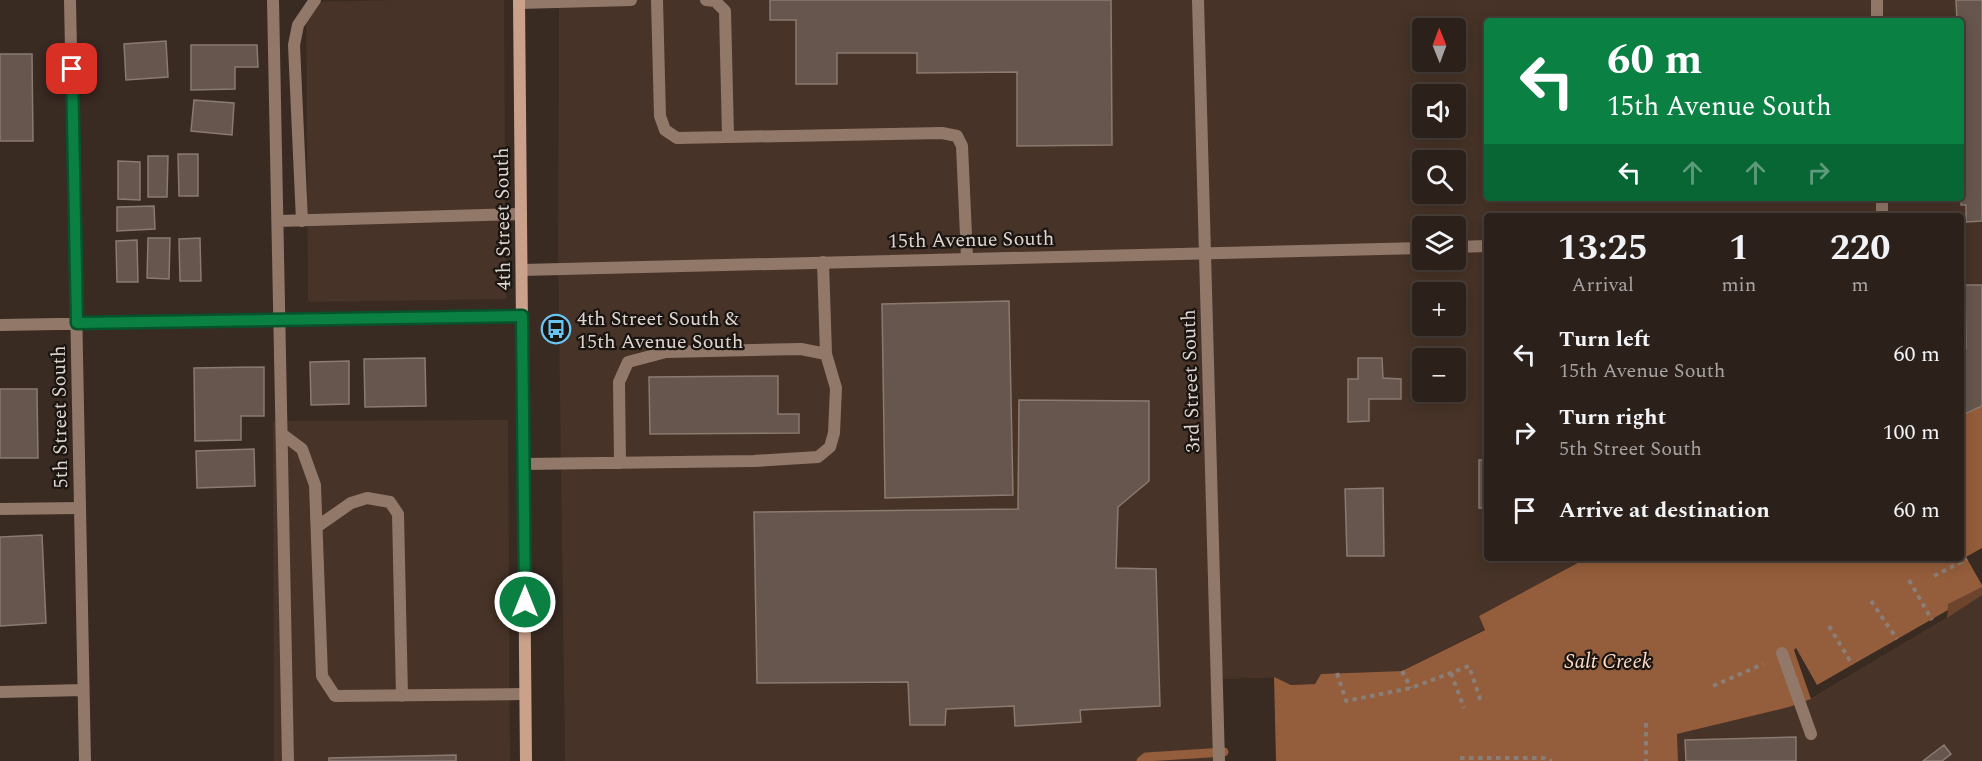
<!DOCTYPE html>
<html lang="en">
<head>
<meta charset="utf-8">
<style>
	body { margin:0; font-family:Spectral,serif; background:#332823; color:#f1f3f6; height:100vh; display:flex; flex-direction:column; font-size:22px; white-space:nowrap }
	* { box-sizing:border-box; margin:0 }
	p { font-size:20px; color:#a6a3a2 }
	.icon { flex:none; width:33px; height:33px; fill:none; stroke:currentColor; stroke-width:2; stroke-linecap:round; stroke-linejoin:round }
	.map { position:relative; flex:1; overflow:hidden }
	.panel { position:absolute; left:1484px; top:213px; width:480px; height:348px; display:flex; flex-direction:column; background:#2b201a; border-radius:6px; box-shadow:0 3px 15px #0003,0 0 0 2px #473e39 }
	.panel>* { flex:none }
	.banner { position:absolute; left:1484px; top:18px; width:480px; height:183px; border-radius:6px; box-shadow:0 3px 15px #0003,0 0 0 2px #473e39; background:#0b8043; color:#fff; overflow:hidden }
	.needle { width:39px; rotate:359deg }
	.controls { position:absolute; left:1412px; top:18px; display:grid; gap:12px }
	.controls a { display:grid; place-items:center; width:54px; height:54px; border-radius:6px; background:#2b201a; box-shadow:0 3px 15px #0003,0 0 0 2px #473e39; font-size:30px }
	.pin { position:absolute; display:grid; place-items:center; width:51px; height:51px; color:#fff; margin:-26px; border-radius:12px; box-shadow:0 3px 9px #0006 }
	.me { position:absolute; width:66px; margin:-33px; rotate:0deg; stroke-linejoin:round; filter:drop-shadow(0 0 4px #0008) }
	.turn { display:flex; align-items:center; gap:21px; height:126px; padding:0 24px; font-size:27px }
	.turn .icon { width:78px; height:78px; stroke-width:2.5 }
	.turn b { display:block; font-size:42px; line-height:51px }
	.lanes { display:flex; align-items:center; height:57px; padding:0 24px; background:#0003; justify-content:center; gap:30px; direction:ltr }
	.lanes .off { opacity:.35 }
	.eta { display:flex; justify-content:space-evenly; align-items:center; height:102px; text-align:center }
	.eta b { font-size:36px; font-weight:700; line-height:42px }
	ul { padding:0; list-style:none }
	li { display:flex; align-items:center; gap:18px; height:78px; padding:0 24px }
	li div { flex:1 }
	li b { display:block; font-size:22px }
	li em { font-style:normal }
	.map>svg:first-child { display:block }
	.built { fill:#473327; fill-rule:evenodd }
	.green { fill:#6d442c }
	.water { fill:#945d3b }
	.pier { fill:#392a22 }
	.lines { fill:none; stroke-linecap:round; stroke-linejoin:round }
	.stream { stroke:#945d3b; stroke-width:9 }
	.building { fill:#66564d; stroke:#8b7a70; stroke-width:1.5 }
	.path { stroke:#8a7e76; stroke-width:4; stroke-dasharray:4.5 4.5; stroke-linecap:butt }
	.service { stroke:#927869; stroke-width:12 }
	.minor { stroke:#927869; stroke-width:12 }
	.tertiary { stroke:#927869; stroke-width:12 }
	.secondary { stroke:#caa18a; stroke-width:12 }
	.route-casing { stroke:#07532c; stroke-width:15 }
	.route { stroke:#0b8043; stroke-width:10 }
	.labels { text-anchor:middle; stroke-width:4.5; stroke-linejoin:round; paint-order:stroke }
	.street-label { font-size:20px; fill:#dfd6d0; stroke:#1b1511 }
	.poi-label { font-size:20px; fill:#dfd6d0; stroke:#1b1511; text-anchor:start }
	.water-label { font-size:21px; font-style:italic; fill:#ffdcc9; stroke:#1b1511 }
</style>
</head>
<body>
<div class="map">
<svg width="1982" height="761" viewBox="0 0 1982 761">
	<rect width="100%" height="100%" fill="#392a22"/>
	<path class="built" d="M 392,0 L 504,0 L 506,299 L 308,302 L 306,2 Z
		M 559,0 L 1982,0 L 1982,406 L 1961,416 L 1960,216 L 1486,216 L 1486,558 L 1587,558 L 1479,616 L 1485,629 L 1402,671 L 1322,674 L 1315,684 L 1291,685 L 1273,677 L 1218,678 L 1219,761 L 565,761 L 558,249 ZM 1486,21 L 1960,21 L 1960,198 L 1486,198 ZM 1422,28 L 1455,28 L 1455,62 L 1422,62 ZM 1422,94 L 1455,94 L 1455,128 L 1422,128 ZM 1422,160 L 1455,160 L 1455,194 L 1422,194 ZM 1422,226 L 1455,226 L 1455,260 L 1422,260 ZM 1422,292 L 1455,292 L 1455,326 L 1422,326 ZM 1422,358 L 1455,358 L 1455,392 L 1422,392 Z
		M 508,420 L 510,761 L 274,761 L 273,421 Z
		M 1982,587 L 1982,761 L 1678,761 L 1677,734 L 1789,707 Z"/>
	<path class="green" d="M 1982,552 L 1982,595 L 1947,618 L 1940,611 Z"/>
	<path class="water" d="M 1982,406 L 1982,587 L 1948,604 L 1947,618 L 1811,699 L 1789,707 L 1677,734 L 1678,761 L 1219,761 L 1218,679 L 1274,677 L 1291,685 L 1315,684 L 1321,674 L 1402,671 L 1485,630 L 1479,616 L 1587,558 L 1960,558 L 1961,416 Z"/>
	<path class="pier" d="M 1982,548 L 1982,585 L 1966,557 Z
		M 1948,610 L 1947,618 L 1811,699 L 1794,650 L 1796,648 L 1817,685 Z
		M 1274,677 L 1276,761 L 1216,761 L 1215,679 Z"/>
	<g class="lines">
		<path class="stream" d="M 1141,761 L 1146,757 L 1224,752"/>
	</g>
	<path class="building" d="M 770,0 L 1111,0 L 1112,145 L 1017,146 L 1017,72 L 917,73 L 917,53 L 837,53 L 837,84 L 796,84 L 796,20 L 770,20 Z
		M 1956,0 L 1982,0 L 1982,221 L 1966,222 L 1966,205 L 1961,205 L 1960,21 L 1957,21 Z
		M 166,41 L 168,77 L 126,80 L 124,44 Z
		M 191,45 L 257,45 L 258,67 L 235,67 L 235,89 L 191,90 Z
		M 0,54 L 32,54 L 33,141 L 0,141 Z
		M 194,100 L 234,103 L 232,135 L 191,131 Z
		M 178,154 L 198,154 L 198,196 L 179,196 Z
		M 148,156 L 168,156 L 167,197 L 148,197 Z
		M 118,161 L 140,162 L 140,200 L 118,199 Z
		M 154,206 L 155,229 L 117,231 L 117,207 Z
		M 148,238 L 170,238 L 169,279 L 147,278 Z
		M 200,238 L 201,281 L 180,281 L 179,239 Z
		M 137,240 L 138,282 L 117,282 L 116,241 Z
		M 1965,285 L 1982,285 L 1982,406 L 1960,416 L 1960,348 L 1966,348 Z
		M 1009,301 L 1013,495 L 885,498 L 882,304 Z
		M 425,358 L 426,406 L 365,407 L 364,359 Z
		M 1358,358 L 1382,358 L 1383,378 L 1401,379 L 1401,399 L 1369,399 L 1369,421 L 1348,422 L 1348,379 L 1358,379 Z
		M 349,361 L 349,404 L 311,405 L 310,362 Z
		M 264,367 L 264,416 L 241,416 L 241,440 L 195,441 L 194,368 Z
		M 778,376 L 778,414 L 799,414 L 799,433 L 650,434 L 649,377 Z
		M 0,389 L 37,389 L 38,458 L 0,458 Z
		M 1019,400 L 1149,401 L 1149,481 L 1118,507 L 1116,568 L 1156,569 L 1160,706 L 1080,710 L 1081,722 L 1015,726 L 1014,706 L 946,709 L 945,725 L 910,725 L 908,682 L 757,683 L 754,512 L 1018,509 Z
		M 254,449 L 255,486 L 197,488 L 196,451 Z
		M 1479,460 L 1486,460 L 1486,508 L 1479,508 Z
		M 1383,488 L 1384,556 L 1347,556 L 1345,489 Z
		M 42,535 L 46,623 L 0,626 L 0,537 Z
		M 1796,737 L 1796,761 L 1686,761 L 1685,740 Z
		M 1944,745 L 1951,754 L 1942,761 L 1923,761 Z
		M 456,755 L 456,761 L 329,761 L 329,758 Z"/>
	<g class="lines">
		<path class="path" d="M 1934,576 L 1967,559
			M 1909,580 L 1932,620
			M 1871,601 L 1897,639
			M 1829,626 L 1852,664
			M 1402,671 L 1411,688
			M 1337,673 L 1346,701 L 1411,688 L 1469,666 L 1481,702
			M 1451,673 L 1464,708
			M 1713,686 L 1763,664
			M 1646,723 L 1646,761
			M 1460,758 L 1544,758 L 1552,761"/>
		<path class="service" d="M 273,0 L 288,761
			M 657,0 L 660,116 L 665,130 L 677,138 L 942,133 L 957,136 L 962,146 L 967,258
			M 706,0 L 715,1 L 725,11 L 728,136
			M 519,3 L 631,0
			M 278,221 L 521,214
			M 302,221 L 294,45 L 298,25 L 315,0
			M 823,262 L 826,354
			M 282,434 L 302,449 L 315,485 L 322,676 L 335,696 L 525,694
			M 524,464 L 754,461 L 818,457 L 830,447 L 834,433 L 836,388 L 826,354 L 801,349 L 666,352 L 628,362 L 619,382 L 620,463
			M 0,509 L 80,508
			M 318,526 L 351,503 L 367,498 L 390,502 L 398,514 L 402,696
			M 1782,653 L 1811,734"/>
		<path class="minor" d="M 70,0 L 85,761
			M 1877,0 L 1877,21
			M 1882,198 L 1882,216
			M 1455,247 L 1486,246
			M 522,270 L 1422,248
			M 0,325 L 522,316
			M 0,692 L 83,690"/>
		<path class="tertiary" d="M 1198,0 L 1219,761"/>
		<path class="secondary" d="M 519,0 L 526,761"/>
	</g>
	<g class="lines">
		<g class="route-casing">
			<path id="route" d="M 72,69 L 77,323 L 522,316 L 525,602"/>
		</g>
		<use href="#route" class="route"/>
	</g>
	<defs>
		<g id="bus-ring" transform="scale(1.5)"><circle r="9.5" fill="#1b1511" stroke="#68c4f0" stroke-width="1.5"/><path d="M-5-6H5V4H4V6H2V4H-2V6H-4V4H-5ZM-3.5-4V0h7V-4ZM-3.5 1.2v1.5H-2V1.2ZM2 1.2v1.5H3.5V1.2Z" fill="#68c4f0"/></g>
	</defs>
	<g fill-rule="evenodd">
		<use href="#bus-ring" x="556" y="329"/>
	</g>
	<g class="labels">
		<g class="street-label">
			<text transform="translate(502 219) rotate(-91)" y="7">4th Street South</text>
			<text transform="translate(971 239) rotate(-1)" y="7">15th Avenue South</text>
			<text transform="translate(1190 381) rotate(-92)" y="7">3rd Street South</text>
			<text transform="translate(59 417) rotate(-91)" y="7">5th Street South</text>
		</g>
		<g class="poi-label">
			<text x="577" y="325">4th Street South &amp;<tspan x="577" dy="23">15th Avenue South</tspan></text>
		</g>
		<g class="water-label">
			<text x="1608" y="668">Salt Creek</text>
		</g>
	</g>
</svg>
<div class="controls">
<a><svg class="needle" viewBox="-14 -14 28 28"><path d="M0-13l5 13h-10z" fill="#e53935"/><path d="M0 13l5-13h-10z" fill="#a6a3a2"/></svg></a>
<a><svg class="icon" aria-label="sound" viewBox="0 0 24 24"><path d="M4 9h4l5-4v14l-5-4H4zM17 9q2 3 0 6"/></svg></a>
<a><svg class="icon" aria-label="search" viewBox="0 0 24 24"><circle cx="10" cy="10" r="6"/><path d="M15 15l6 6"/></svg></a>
<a><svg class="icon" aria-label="layers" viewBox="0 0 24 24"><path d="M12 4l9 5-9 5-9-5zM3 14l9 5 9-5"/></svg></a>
<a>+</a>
<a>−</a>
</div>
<div class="pin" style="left:72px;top:69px;background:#d93025"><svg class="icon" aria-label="arrive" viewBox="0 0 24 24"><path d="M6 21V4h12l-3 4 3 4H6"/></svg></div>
<svg class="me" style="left:525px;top:602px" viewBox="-20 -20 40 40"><circle r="17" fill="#0b8043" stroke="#fff" stroke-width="3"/><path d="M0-11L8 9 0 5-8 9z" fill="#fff"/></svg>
<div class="banner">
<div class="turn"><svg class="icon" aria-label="left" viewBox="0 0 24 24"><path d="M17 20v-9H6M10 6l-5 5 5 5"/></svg><div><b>60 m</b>15th Avenue South</div></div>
<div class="lanes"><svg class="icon" aria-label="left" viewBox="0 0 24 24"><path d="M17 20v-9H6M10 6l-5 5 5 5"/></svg><svg class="icon off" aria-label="ahead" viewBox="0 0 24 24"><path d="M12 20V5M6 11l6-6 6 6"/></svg><svg class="icon off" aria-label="ahead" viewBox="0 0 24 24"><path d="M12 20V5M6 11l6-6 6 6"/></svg><svg class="icon off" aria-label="right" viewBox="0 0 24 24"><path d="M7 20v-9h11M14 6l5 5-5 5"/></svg></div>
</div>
<section class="panel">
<div class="eta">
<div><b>13:25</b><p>Arrival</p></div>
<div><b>1</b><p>min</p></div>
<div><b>220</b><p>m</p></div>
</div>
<ul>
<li><svg class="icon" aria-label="left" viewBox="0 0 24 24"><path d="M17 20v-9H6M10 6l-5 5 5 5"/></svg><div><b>Turn left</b><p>15th Avenue South</p></div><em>60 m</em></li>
<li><svg class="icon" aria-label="right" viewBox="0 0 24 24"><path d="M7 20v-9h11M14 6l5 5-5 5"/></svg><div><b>Turn right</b><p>5th Street South</p></div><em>100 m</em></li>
<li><svg class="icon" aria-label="arrive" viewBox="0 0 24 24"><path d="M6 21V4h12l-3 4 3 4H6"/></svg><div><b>Arrive at destination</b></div><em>60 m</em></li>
</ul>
</section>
</div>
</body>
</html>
